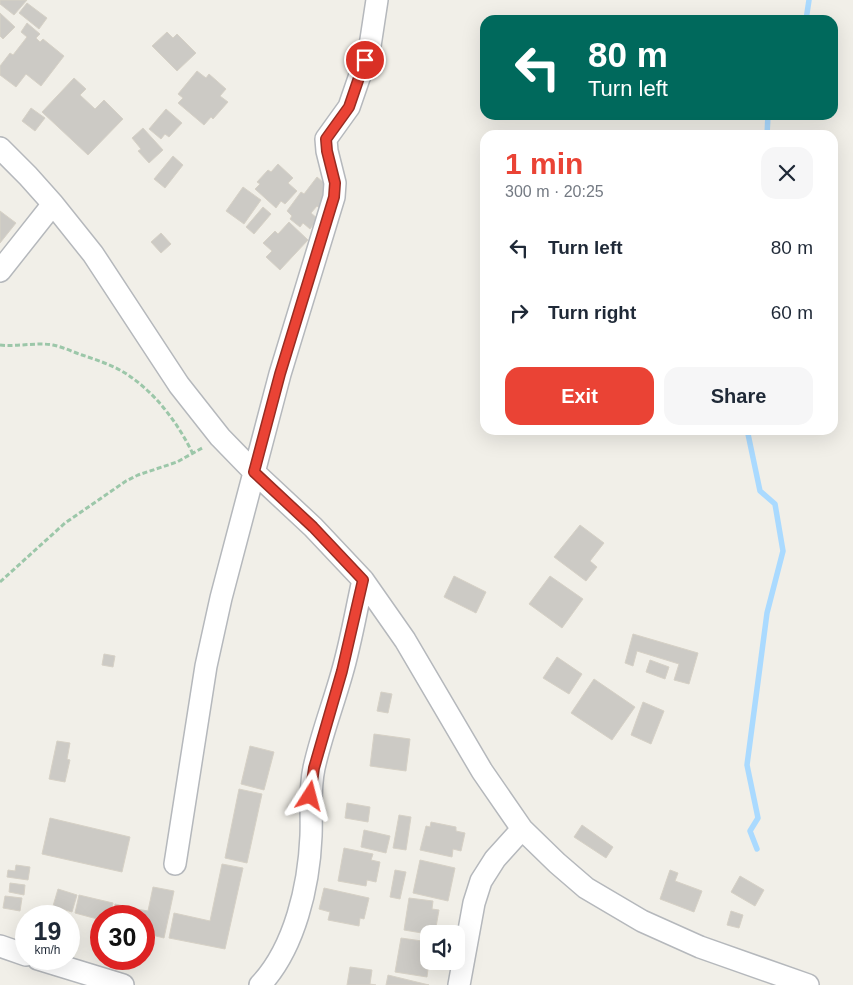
<!DOCTYPE html>
<html lang="en">
<head>
<meta charset="utf-8">
<style>
	body { margin:0; font-family:Arial,sans-serif; background:#f6f6f7; color:#1f2937; height:100vh; display:flex; flex-direction:column; font-size:19px; white-space:nowrap }
	* { box-sizing:border-box; margin:0 }
	p { font-size:16px; color:#747a83 }
	.icon { flex:none; width:28px; height:28px; fill:none; stroke:currentColor; stroke-width:2; stroke-linecap:round; stroke-linejoin:round }
	.map { position:relative; flex:1; overflow:hidden }
	.drawer { position:absolute; left:480px; top:130px; width:358px; height:305px; display:flex; flex-direction:column; background:#fff; border-radius:15px; box-shadow:0 5px 20px #0002 }
	.drawer>* { flex:none }
	.banner { position:absolute; left:480px; top:15px; width:358px; height:105px; border-radius:15px; box-shadow:0 5px 20px #0002; background:#00695c; color:#fff; overflow:hidden }
	.fabs { position:absolute; left:420px; top:925px; display:grid; gap:10px }
	.fabs a { display:grid; place-items:center; width:45px; height:45px; border-radius:10px; background:#fff; box-shadow:0 5px 20px #0002; font-size:25px }
	.speed { position:absolute; left:15px; top:905px; display:flex; gap:10px; font-size:25px; font-weight:700; text-align:center }
	.speed>* { display:grid; place-content:center; width:65px; height:65px; border-radius:50%; background:#fff; box-shadow:0 5px 20px #0002; line-height:1 }
	.speed small { font-size:12px; font-weight:400 }
	.speed .limit { border:8px solid #d22; background:#fff; color:#111 }
	.pin { position:absolute; display:grid; place-items:center; width:42px; height:42px; color:#fff; margin:-21px; border:2px solid #fff; border-radius:50%; box-shadow:0 1px 5px #0007 }
	.me { position:absolute; width:55px; margin:-28px; rotate:9deg; stroke-linejoin:round; filter:drop-shadow(0 0 4px #0008) }
	.turn { display:flex; align-items:center; gap:18px; height:105px; padding:0 25px; font-size:22px }
	.turn .icon { width:65px; height:65px; stroke-width:2.5 }
	.turn b { display:block; font-size:35px; line-height:42px }
	.round { display:grid; place-items:center; flex:none; width:52px; height:52px; border-radius:15px; background:#f6f6f7 }
	.summary { display:flex; align-items:center; justify-content:space-between; height:85px; padding:0 25px }
	h1 { font-size:30px; font-weight:700; line-height:38px; color:#ea4335 }
	.action { display:flex; gap:10px; margin-top:auto; padding:10px 25px }
	.action a { flex:1; height:58px; border-radius:15px; background:#ea4335; color:#fff; font-size:20px; font-weight:700; line-height:58px; text-align:center }
	.action a+a { background:#f6f6f7; color:#1f2937 }
	ul { padding:0; list-style:none }
	li { display:flex; align-items:center; gap:15px; height:65px; padding:0 25px }
	li div { flex:1 }
	li b { display:block; font-size:19px }
	li em { font-style:normal }
	.map>svg:first-child { display:block }
	.lines { fill:none; stroke-linecap:round; stroke-linejoin:round }
	.stream { stroke:#aadaff; stroke-width:5.5 }
	.building { fill:#cccac5; stroke:#d6d1c6 }
	.minor-casing { stroke:#b5b8bc; stroke-width:24 }
	.path { stroke:#9cc7a9; stroke-width:3; stroke-dasharray:5 2.5; stroke-linecap:butt }
	.minor { stroke:#fff; stroke-width:21 }
	.route-casing { stroke:#982c22; stroke-width:12 }
	.route { stroke:#ea4335; stroke-width:9 }
</style>
</head>
<body>
<div class="map">
<svg width="853" height="985" viewBox="0 0 853 985">
	<rect width="100%" height="100%" fill="#f1efe8"/>
	<g class="lines">
		<path class="stream" d="M 806,20 L 809,0
			M 767,135 L 768,115
			M 751,430 L 748,434 L 760,491 L 775,504 L 783,551 L 767,613 L 747,765 L 758,818 L 750,831 L 757,849"/>
	</g>
	<path class="building" d="M 0,0 L 27,0 L 14,15 L 0,4 Z
		M 27,3 L 47,18 L 39,29 L 19,13 Z
		M 0,13 L 15,27 L 3,39 L 0,36 Z
		M 27,23 L 40,34 L 36,38 L 40,42 L 43,39 L 64,56 L 41,86 L 26,74 L 16,87 L 0,75 L 0,66 L 10,53 L 13,55 L 27,37 L 21,32 Z
		M 167,32 L 173,38 L 177,34 L 196,53 L 177,71 L 152,46 Z
		M 197,71 L 206,78 L 209,74 L 226,89 L 220,96 L 228,102 L 213,119 L 211,117 L 204,125 L 178,103 L 183,98 L 178,94 Z
		M 74,78 L 86,89 L 80,95 L 95,109 L 104,100 L 123,119 L 88,155 L 42,112 Z
		M 31,108 L 45,118 L 35,131 L 22,121 Z
		M 166,109 L 182,123 L 169,137 L 165,134 L 161,139 L 149,129 Z
		M 143,128 L 163,150 L 149,163 L 138,151 L 141,149 L 132,138 Z
		M 173,156 L 183,165 L 165,188 L 154,179 Z
		M 278,164 L 293,178 L 288,183 L 297,191 L 285,204 L 281,201 L 276,208 L 255,189 L 260,184 L 257,182 L 268,170 L 271,172 Z
		M 317,177 L 329,187 L 321,209 L 317,206 L 311,213 L 318,219 L 310,229 L 303,223 L 300,227 L 290,219 L 292,216 L 287,211 L 301,192 L 304,194 Z
		M 243,187 L 261,200 L 244,224 L 226,211 Z
		M 263,207 L 271,214 L 254,234 L 246,227 Z
		M 0,211 L 16,223 L 0,243 Z
		M 289,222 L 308,240 L 280,270 L 266,257 L 272,251 L 263,243 L 275,231 L 278,234 Z
		M 161,233 L 171,244 L 161,253 L 151,242 Z
		M 580,525 L 604,543 L 590,561 L 597,567 L 586,581 L 554,557 Z
		M 454,576 L 486,592 L 476,613 L 444,597 Z
		M 550,576 L 583,599 L 562,628 L 529,604 Z
		M 633,634 L 698,653 L 689,684 L 674,680 L 679,664 L 637,651 L 633,666 L 625,663 Z
		M 104,654 L 115,656 L 113,667 L 102,665 Z
		M 557,657 L 582,674 L 569,694 L 543,678 Z
		M 650,660 L 669,667 L 665,679 L 646,672 Z
		M 594,679 L 635,707 L 612,740 L 571,713 Z
		M 381,692 L 392,694 L 388,713 L 377,711 Z
		M 643,702 L 664,711 L 651,744 L 631,735 Z
		M 374,734 L 410,739 L 406,771 L 370,766 Z
		M 57,741 L 70,743 L 67,759 L 70,760 L 65,782 L 49,779 Z
		M 250,746 L 274,752 L 264,790 L 241,784 Z
		M 239,789 L 262,794 L 247,863 L 225,858 Z
		M 347,803 L 370,807 L 368,822 L 345,818 Z
		M 399,815 L 411,817 L 406,850 L 393,848 Z
		M 50,818 L 130,837 L 122,872 L 42,854 Z
		M 431,822 L 456,827 L 456,831 L 465,833 L 461,851 L 453,849 L 452,857 L 420,850 L 426,826 L 430,827 Z
		M 582,825 L 613,847 L 606,858 L 574,837 Z
		M 364,830 L 390,836 L 386,853 L 361,847 Z
		M 344,848 L 373,854 L 371,860 L 380,862 L 376,882 L 367,880 L 366,886 L 338,881 Z
		M 420,860 L 455,868 L 448,901 L 413,893 Z
		M 222,864 L 243,868 L 225,949 L 169,938 L 174,913 L 210,921 Z
		M 16,865 L 30,867 L 28,880 L 7,877 L 8,870 L 15,871 Z
		M 395,870 L 406,872 L 400,899 L 390,897 Z
		M 670,870 L 678,873 L 675,881 L 702,891 L 694,912 L 660,899 Z
		M 740,876 L 764,890 L 755,906 L 731,892 Z
		M 10,883 L 25,885 L 24,895 L 9,892 Z
		M 153,887 L 174,891 L 164,938 L 144,933 L 144,916 L 134,916 L 136,909 L 148,911 Z
		M 324,888 L 369,898 L 364,919 L 360,918 L 359,926 L 328,920 L 330,912 L 319,909 Z
		M 58,889 L 77,895 L 72,912 L 53,906 Z
		M 79,895 L 113,903 L 110,916 L 101,916 L 101,920 L 75,913 Z
		M 5,896 L 22,898 L 20,911 L 3,908 Z
		M 409,898 L 433,901 L 432,909 L 439,910 L 436,927 L 429,925 L 428,934 L 404,930 Z
		M 115,904 L 132,908 L 130,916 L 113,916 Z
		M 731,911 L 743,915 L 739,928 L 727,925 Z
		M 401,938 L 429,942 L 429,961 L 427,977 L 395,972 Z
		M 350,967 L 372,970 L 370,984 L 376,985 L 347,985 Z
		M 388,975 L 429,985 L 386,985 Z"/>
	<g class="lines">
		<g class="minor-casing">
			<path id="minor" d="M 0,148 L 28,176 L 53,204 L 93,254 L 179,385 L 220,437 L 254,472 L 313,527 L 363,580 L 405,640 L 482,771 L 522,829 L 557,863 L 586,888 L 642,921 L 700,947 L 808,985
				M 0,271 L 53,204
				M 175,864 L 206,666 L 221,598 L 280,374 L 334,197 L 335,183 L 327,151 L 326,139 L 349,107 L 370,46 L 377,0
				M 0,946 L 26,955
				M 38,959 L 123,985
				M 260,985 C 295,948 309,885 311,836 C 312,813 309,791 314,768 C 321,736 333,705 342,673 C 351,642 356,611 363,580
				M 459,985 L 474,903 L 481,881 L 495,859 L 522,829"/>
		</g>
		<path class="path" d="M 0,345 C 18,347 36,342 53,345 C 63,347 73,352 82,355 C 97,360 112,365 125,373 C 155,392 178,423 193,454
			M 0,582 L 65,523 L 126,481 L 138,475 L 177,462 L 204,447"/>
		<use href="#minor" class="minor"/>
	</g>
	<g class="lines">
		<g class="route-casing">
			<path id="route" d="M 310,796 L 314,768 L 342,671 L 363,580 L 313,527 L 254,472 L 280,374 L 334,197 L 335,183 L 327,151 L 326,139 L 349,107 L 365,60"/>
		</g>
		<use href="#route" class="route"/>
	</g>
</svg>
<div class="fabs">
<a><svg class="icon" aria-label="sound" viewBox="0 0 24 24"><path d="M4 9h4l5-4v14l-5-4H4zM17 9q2 3 0 6"/></svg></a>
</div>
<div class="speed"><div>19<small>km/h</small></div><div class="limit">30</div></div>
<div class="pin" style="left:365px;top:60px;background:#d93025"><svg class="icon" aria-label="arrive" viewBox="0 0 24 24"><path d="M6 21V4h12l-3 4 3 4H6"/></svg></div>
<svg class="me" style="left:310px;top:796px" viewBox="-20 -20 40 40"><path d="M0-17L14 15 0 8-14 15z" fill="#ea4335" stroke="#fff" stroke-width="4"/></svg>
<div class="banner">
<div class="turn"><svg class="icon" aria-label="left" viewBox="0 0 24 24"><path d="M17 20v-9H6M10 6l-5 5 5 5"/></svg><div><b>80 m</b>Turn left</div></div>
</div>
<section class="drawer">
<div class="summary"><div><h1>1 min</h1><p>300 m · 20:25</p></div><a class="round"><svg class="icon" aria-label="close" viewBox="0 0 24 24"><path d="M6 6l12 12M18 6L6 18"/></svg></a></div>
<ul>
<li><svg class="icon" aria-label="left" viewBox="0 0 24 24"><path d="M17 20v-9H6M10 6l-5 5 5 5"/></svg><div><b>Turn left</b></div><em>80 m</em></li>
<li><svg class="icon" aria-label="right" viewBox="0 0 24 24"><path d="M7 20v-9h11M14 6l5 5-5 5"/></svg><div><b>Turn right</b></div><em>60 m</em></li>
</ul>
<div class="action"><a>Exit</a><a>Share</a></div>
</section>
</div>
</body>
</html>
